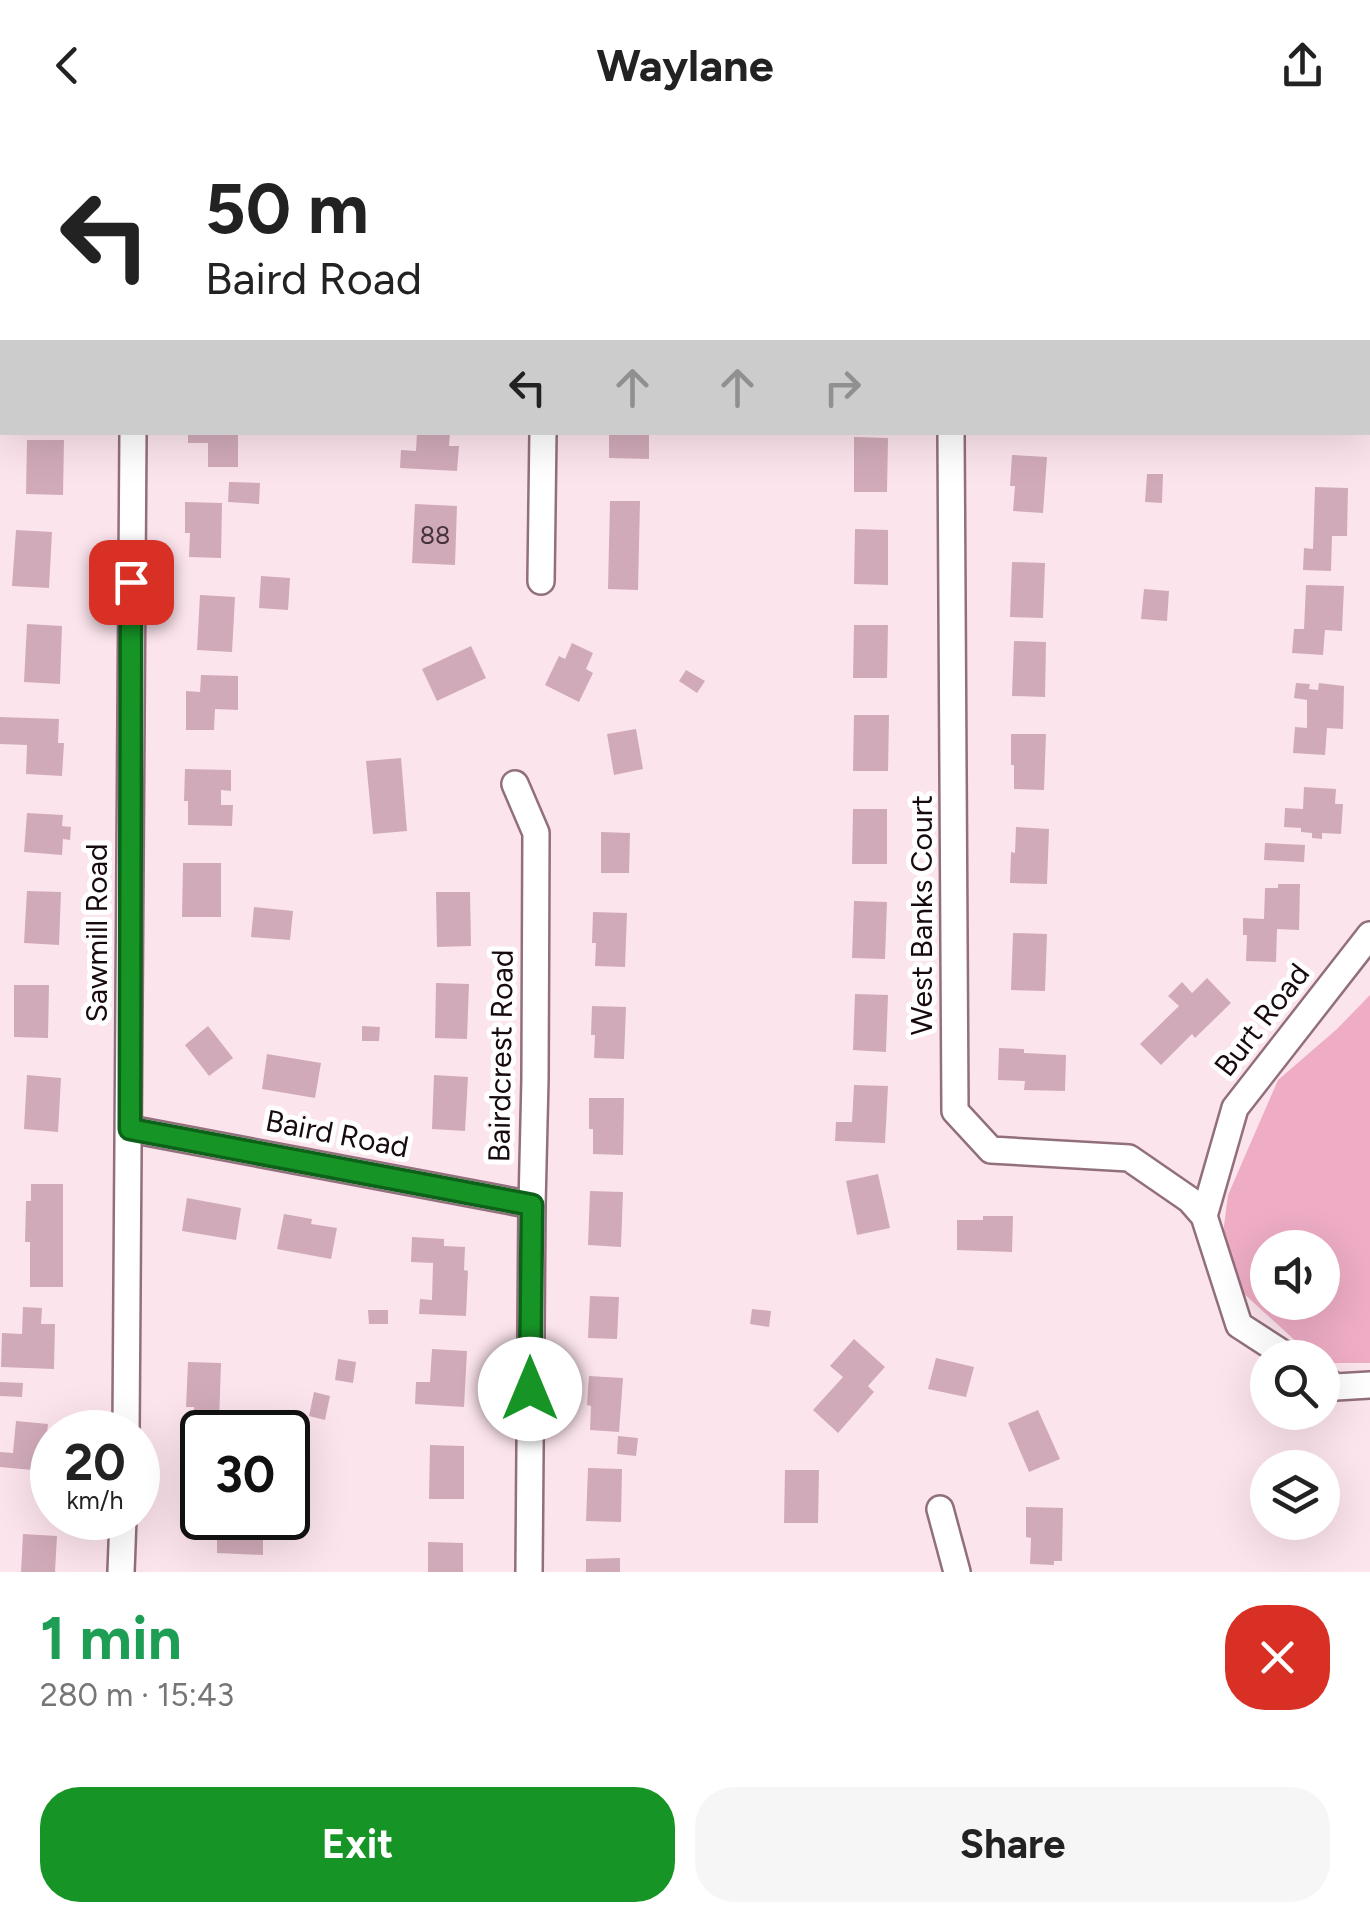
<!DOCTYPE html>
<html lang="en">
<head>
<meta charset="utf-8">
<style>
	body { margin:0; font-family:Figtree,sans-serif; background:#f6f6f6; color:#222; height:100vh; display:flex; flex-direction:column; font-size:38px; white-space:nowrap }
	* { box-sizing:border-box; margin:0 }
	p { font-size:32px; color:#767676 }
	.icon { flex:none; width:55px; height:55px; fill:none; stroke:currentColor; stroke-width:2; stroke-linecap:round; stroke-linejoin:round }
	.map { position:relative; height:1442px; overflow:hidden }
	.details { display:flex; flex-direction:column; background:#fff; flex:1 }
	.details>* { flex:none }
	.banner { position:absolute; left:0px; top:0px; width:1370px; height:305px; box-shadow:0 10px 40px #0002; background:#fff; color:#222; overflow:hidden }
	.buttons { position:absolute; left:1250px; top:1100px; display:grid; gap:20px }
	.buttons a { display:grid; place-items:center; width:90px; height:90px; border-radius:50%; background:#fff; box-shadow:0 10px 40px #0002; font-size:50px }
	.speed { position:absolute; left:30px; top:1280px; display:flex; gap:20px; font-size:50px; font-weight:700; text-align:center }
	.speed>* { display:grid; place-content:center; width:130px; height:130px; border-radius:50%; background:#fff; box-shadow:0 10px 40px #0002; line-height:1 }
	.speed small { font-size:25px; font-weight:400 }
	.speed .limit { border:5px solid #111; border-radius:15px; background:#fff; color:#111 }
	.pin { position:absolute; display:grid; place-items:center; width:85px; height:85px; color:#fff; margin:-42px; border-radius:20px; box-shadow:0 5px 15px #0006 }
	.me { position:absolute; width:110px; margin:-55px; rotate:0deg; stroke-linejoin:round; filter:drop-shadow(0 0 8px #0008) }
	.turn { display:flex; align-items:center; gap:35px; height:210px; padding:0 40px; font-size:45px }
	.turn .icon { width:130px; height:130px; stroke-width:2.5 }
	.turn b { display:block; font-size:70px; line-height:85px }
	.lanes { display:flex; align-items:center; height:95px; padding:0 40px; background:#0003; justify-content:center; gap:50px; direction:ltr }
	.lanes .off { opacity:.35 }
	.round { display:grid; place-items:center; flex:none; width:105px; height:105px; border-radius:40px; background:#f6f6f6 }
	.summary { display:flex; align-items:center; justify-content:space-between; height:170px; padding:0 40px }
	h1 { font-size:60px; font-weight:700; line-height:75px; color:#1e9e55 }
	.primary-button { display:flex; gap:20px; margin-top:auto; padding:20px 40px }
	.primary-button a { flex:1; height:115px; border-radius:40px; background:#169526; color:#fff; font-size:40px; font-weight:700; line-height:115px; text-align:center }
	.primary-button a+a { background:#f6f6f6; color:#222 }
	header { display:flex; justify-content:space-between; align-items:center; height:130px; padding:0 40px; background:#fff; font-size:45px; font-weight:700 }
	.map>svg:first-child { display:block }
	.green { fill:#eeacc5; fill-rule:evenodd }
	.building { fill:#d1aab9 }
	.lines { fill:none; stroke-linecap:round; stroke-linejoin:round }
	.minor-casing { stroke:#926f7c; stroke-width:30 }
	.minor { stroke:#fff; stroke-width:25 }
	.route-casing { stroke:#0e6119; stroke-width:25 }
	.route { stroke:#169526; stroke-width:18 }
	.labels { text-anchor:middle; stroke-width:10; stroke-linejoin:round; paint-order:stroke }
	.number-label { font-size:25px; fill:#46333a }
	.street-label { font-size:30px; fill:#180b10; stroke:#fff }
</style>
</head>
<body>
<header><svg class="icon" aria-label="back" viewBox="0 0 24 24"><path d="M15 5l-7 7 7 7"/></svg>Waylane<svg class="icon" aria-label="share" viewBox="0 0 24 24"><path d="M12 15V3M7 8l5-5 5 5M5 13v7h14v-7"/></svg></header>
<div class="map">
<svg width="1370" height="1442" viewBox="0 0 1370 1442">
	<rect width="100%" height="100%" fill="#fce4ec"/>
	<path class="green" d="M 1370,865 L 1370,1233 L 1323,1233 L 1322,1228 L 1313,1227 L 1241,1161 L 1222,1111 L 1228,1065 L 1278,950 L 1337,899 ZM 1268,1118 L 1322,1118 L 1322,1172 L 1268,1172 Z"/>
	<path class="building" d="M 188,302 L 238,304 L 238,337 L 208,337 L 208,313 L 188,313 Z
		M 417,302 L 450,302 L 449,316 L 459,316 L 457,341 L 400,338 L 401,320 L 416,321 Z
		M 609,302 L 649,302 L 649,329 L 609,328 Z
		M 854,307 L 888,308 L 887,362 L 854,362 Z
		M 27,310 L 64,310 L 63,365 L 26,364 Z
		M 1012,325 L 1047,327 L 1043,383 L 1013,381 L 1015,356 L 1010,356 Z
		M 1147,344 L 1163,344 L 1162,373 L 1145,372 Z
		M 229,352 L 260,353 L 259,374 L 228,372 Z
		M 1315,357 L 1348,358 L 1347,406 L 1332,406 L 1331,441 L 1303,440 L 1304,418 L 1313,419 Z
		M 610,371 L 640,371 L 638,460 L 608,459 Z
		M 185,372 L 222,373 L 221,428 L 189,427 L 190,403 L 185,403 Z
		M 415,374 L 457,376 L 455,435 L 412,433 Z
		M 855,399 L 888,400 L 888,455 L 854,454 Z
		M 16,400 L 52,402 L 49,458 L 12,456 Z
		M 1012,432 L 1045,433 L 1043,488 L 1010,487 Z
		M 261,446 L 290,448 L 288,480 L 259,478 Z
		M 1306,455 L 1344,456 L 1342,501 L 1325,500 L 1323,525 L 1292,523 L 1294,499 L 1304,499 Z
		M 1144,459 L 1169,461 L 1167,491 L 1141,489 Z
		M 200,465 L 235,467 L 232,522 L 197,520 Z
		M 27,494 L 62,496 L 60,554 L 24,552 Z
		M 854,495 L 888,495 L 887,548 L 853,548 Z
		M 1014,511 L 1046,512 L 1045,567 L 1012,566 Z
		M 572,513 L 593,523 L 586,539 L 593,543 L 579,572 L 545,555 L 559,526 L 565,529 Z
		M 471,516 L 486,548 L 437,571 L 422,539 Z
		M 686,540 L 705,551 L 697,563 L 679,551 Z
		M 201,545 L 238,546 L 238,580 L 215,579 L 214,600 L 186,600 L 186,561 L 200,562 Z
		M 1296,553 L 1310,554 L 1309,559 L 1318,560 L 1319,553 L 1344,556 L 1343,599 L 1327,598 L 1325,625 L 1293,623 L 1295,597 L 1307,598 L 1307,570 L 1294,568 Z
		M 854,585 L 889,585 L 888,641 L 853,641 Z
		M 0,587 L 59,589 L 58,613 L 64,613 L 62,646 L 26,644 L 27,615 L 0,614 Z
		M 636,599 L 643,639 L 614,645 L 607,604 Z
		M 1011,604 L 1046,604 L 1044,660 L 1014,659 L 1014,635 L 1011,635 Z
		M 401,628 L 407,701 L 373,704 L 366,631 Z
		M 185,639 L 231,640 L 231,661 L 221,660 L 221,675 L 233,675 L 232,696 L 188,695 L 188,671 L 184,671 Z
		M 1304,657 L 1336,659 L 1335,674 L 1343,674 L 1341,704 L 1322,703 L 1322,709 L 1312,708 L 1312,703 L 1301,702 L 1301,698 L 1284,697 L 1285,678 L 1303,679 Z
		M 853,679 L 887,679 L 887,734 L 852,734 Z
		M 27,683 L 63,685 L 62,696 L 71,697 L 70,710 L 63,709 L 62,725 L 24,722 Z
		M 1016,697 L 1049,699 L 1047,754 L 1010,753 L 1011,722 L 1015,723 Z
		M 601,702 L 630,703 L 629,743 L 601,743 Z
		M 1265,713 L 1305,715 L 1304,732 L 1264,730 Z
		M 183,733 L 221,733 L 221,787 L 182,787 Z
		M 1278,754 L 1300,754 L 1299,800 L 1277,799 L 1276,832 L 1246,831 L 1247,805 L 1243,805 L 1243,788 L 1264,789 L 1265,758 L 1278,758 Z
		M 27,761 L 61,762 L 59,815 L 24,813 Z
		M 436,762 L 470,762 L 471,816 L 437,817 Z
		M 854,771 L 887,772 L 885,829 L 852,828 Z
		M 254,777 L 293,781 L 290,810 L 251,807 Z
		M 593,782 L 627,783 L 625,837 L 595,836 L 596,813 L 592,813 Z
		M 1013,803 L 1047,804 L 1045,861 L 1011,860 Z
		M 1207,848 L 1231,873 L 1195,908 L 1192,904 L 1161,935 L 1140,914 L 1179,876 L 1168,866 L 1182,852 L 1192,863 Z
		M 436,853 L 469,854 L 467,909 L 435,908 Z
		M 14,855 L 49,855 L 48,908 L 14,907 Z
		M 855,864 L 888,865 L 886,922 L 853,920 Z
		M 592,876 L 626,877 L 624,929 L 594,928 L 595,905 L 591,905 Z
		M 208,896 L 233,928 L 209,946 L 185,915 Z
		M 362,896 L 380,897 L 379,911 L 362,911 Z
		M 999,918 L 1024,919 L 1024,923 L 1066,925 L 1065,961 L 1024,960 L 1025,951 L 998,950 Z
		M 267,924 L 321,933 L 315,968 L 262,959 Z
		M 27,945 L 61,948 L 58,1002 L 24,999 Z
		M 434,945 L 468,947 L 465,1001 L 432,999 Z
		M 854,955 L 888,956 L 885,1013 L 835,1011 L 836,992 L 852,992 Z
		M 589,968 L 624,968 L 623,1025 L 593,1024 L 593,999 L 589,999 Z
		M 878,1044 L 890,1098 L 857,1105 L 846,1051 Z
		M 31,1054 L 63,1054 L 63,1157 L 30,1157 L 30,1112 L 25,1112 L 26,1071 L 31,1071 Z
		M 590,1061 L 623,1062 L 621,1117 L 588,1115 Z
		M 187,1068 L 241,1078 L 236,1110 L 182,1101 Z
		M 284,1084 L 312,1089 L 311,1094 L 337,1098 L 331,1129 L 277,1119 Z
		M 983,1086 L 1013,1086 L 1012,1122 L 957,1120 L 957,1090 L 983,1090 Z
		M 412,1107 L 444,1109 L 444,1116 L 465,1117 L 464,1140 L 468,1141 L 466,1186 L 419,1184 L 420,1169 L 432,1170 L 433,1133 L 411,1132 Z
		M 590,1166 L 619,1167 L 617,1209 L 588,1208 Z
		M 23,1177 L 42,1178 L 41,1194 L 55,1194 L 54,1239 L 1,1237 L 2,1203 L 22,1204 Z
		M 752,1179 L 771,1181 L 769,1197 L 750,1194 Z
		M 368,1180 L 388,1180 L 388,1194 L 369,1194 Z
		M 854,1209 L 885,1237 L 868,1256 L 874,1262 L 838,1303 L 813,1280 L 843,1247 L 830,1236 Z
		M 432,1219 L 467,1221 L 464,1277 L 415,1274 L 416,1252 L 430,1252 Z
		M 936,1228 L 974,1237 L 966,1267 L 928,1259 Z
		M 338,1229 L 356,1232 L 353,1253 L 335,1250 Z
		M 188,1232 L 221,1233 L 219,1294 L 194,1293 L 194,1277 L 186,1277 Z
		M 589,1246 L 623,1248 L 619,1302 L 590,1300 L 591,1276 L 587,1275 Z
		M 0,1252 L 23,1253 L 22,1267 L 0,1266 Z
		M 314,1262 L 330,1266 L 325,1290 L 309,1286 Z
		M 1038,1280 L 1060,1329 L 1029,1342 L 1008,1293 Z
		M 16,1291 L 48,1294 L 43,1341 L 0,1337 L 0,1322 L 13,1323 Z
		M 618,1306 L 638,1308 L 636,1326 L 617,1324 Z
		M 430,1315 L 464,1316 L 464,1369 L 429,1369 Z
		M 588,1338 L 622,1339 L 621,1392 L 586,1391 Z
		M 785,1340 L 819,1340 L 818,1393 L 784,1393 Z
		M 188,1342 L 202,1343 L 202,1387 L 185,1386 Z
		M 1026,1377 L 1063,1378 L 1062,1431 L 1054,1431 L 1054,1435 L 1030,1434 L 1031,1408 L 1026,1407 Z
		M 23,1404 L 57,1406 L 55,1442 L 21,1442 Z
		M 217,1406 L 263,1407 L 263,1425 L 217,1423 Z
		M 428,1412 L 463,1413 L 463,1442 L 428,1442 Z
		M 620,1428 L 620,1442 L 586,1442 L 586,1429 Z"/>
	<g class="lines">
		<g class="minor-casing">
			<path id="minor" d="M 135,2 L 135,0
				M 549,2 L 549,0
				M 951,302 L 955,981 L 991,1020 L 1129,1028 L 1190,1070 L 1204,1086
				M 541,451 L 543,302
				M 515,654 L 536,703 L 535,949 L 532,1075 L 529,1442
				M 130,999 L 532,1075
				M 1290,1228 L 1239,1195 L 1204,1086 L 1235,978 L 1370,805
				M 1322,1248 L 1336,1257 L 1370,1255
				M 126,1302 L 133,302
				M 940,1379 L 957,1442
				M 121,1442 L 123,1388"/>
		</g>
		<use href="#minor" class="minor"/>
	</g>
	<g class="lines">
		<g class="route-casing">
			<path id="route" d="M 131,452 L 130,999 L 532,1075 L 530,1259"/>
		</g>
		<use href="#route" class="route"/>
	</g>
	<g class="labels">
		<g class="number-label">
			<text x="435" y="414">88</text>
		</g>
		<g class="street-label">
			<text transform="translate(922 785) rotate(-90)" y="10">West Banks Court</text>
			<text transform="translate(97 803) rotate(-90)" y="10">Sawmill Road</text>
			<text transform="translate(1262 890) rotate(-52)" y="10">Burt Road</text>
			<text transform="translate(501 926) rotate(-89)" y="10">Bairdcrest Road</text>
			<text transform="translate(337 1004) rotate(11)" y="10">Baird Road</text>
		</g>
	</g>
</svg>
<div class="buttons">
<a><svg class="icon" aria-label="sound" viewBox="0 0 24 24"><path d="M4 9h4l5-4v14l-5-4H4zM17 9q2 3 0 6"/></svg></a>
<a><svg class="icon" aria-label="search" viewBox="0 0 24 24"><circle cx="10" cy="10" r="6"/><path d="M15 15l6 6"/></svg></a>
<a><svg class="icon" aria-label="layers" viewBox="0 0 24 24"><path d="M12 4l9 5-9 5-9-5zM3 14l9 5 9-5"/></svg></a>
</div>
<div class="speed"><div>20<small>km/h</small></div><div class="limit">30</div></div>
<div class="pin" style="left:131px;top:452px;background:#d93025"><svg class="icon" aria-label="arrive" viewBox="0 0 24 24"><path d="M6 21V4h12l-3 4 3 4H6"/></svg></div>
<svg class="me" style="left:530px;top:1259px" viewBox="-20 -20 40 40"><circle r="19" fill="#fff"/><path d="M0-13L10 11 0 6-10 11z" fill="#169526"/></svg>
<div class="banner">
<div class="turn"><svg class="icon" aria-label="left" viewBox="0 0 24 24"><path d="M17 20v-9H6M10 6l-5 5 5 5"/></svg><div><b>50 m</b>Baird Road</div></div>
<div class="lanes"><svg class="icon" aria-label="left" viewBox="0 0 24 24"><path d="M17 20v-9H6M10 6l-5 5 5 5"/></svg><svg class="icon off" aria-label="ahead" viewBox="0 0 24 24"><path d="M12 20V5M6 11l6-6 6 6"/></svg><svg class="icon off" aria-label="ahead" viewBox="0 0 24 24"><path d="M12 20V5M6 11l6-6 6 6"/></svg><svg class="icon off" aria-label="right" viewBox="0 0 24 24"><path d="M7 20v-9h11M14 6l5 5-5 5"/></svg></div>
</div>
</div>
<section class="details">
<div class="summary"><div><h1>1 min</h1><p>280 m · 15:43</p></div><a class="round" style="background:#d93025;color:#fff"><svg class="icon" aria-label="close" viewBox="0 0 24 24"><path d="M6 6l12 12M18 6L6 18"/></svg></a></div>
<div class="primary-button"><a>Exit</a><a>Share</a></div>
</section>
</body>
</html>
